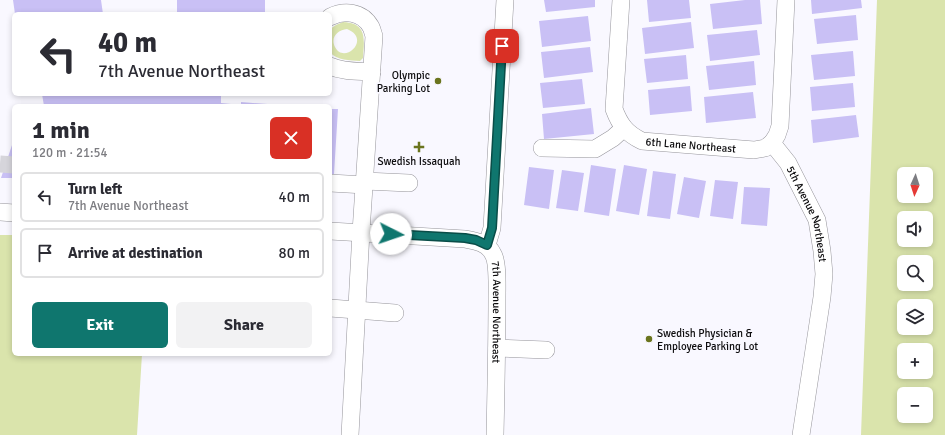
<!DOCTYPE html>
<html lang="en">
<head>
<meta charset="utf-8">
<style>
	body { margin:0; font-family:Signika,sans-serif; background:#f2f2f3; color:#2b2b33; height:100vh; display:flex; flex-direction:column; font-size:15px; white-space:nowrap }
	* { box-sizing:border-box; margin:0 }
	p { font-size:13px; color:#7c7c81 }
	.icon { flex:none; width:22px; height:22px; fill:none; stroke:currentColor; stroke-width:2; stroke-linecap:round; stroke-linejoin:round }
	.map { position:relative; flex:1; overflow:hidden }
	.drawer { position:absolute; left:12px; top:104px; width:320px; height:252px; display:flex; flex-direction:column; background:#fff; border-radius:6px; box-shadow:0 2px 6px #0003 }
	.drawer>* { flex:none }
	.banner { position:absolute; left:12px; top:12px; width:320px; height:84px; border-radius:6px; box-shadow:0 2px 6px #0003; background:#fff; color:#2b2b33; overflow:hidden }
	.needle { width:26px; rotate:183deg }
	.buttons { position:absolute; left:897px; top:167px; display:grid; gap:8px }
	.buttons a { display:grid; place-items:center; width:36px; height:36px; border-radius:6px; background:#fff; box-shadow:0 2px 6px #0003; font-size:20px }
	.pin { position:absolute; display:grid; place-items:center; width:34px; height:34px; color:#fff; margin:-17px; border-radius:8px; box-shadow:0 2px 6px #0006 }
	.me { position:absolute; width:44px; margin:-22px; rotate:94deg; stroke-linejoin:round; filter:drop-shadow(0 0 3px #0008) }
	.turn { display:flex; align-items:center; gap:14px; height:84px; padding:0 20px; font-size:18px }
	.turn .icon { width:52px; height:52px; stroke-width:2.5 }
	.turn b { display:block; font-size:28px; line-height:34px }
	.round { display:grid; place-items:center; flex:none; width:42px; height:42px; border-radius:6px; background:#f2f2f3 }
	.summary { display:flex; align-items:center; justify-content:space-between; height:68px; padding:0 20px }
	h1 { font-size:24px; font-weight:800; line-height:30px }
	.action { display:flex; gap:8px; margin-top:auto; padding:8px 20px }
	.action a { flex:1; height:46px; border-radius:6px; background:#0f766e; color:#fff; font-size:16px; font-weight:800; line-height:46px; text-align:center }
	.action a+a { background:#f2f2f3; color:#2b2b33 }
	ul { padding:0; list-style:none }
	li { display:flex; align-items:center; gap:12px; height:50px; margin:0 8px 6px; padding:0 12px; border:2px solid #e1e1e2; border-radius:6px }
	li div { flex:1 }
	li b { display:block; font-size:15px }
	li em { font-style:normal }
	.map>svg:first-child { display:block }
	.green { fill:#dae4ac; fill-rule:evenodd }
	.building { fill:#c9c0f5 }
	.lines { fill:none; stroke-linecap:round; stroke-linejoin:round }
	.minor-tunnel { stroke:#d6d5db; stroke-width:17; stroke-dasharray:17 8; stroke-linecap:butt }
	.minor-casing { stroke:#96959b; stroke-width:18 }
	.minor { stroke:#fff; stroke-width:17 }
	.route-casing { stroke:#0a4d48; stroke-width:10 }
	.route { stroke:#0f766e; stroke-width:7 }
	.poi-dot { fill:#6a741e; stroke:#f9f8ff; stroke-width:1.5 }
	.labels { text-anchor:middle; stroke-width:3.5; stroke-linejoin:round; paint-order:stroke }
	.poi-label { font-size:11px; fill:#0d0c0e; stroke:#f9f8ff; text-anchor:end }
	.street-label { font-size:11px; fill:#0d0c0e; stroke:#f9f8ff }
</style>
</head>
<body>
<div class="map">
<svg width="945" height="435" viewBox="0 0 945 435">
	<rect width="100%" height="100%" fill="#f9f8ff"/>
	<path class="green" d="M 877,0 L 945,0 L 945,435 L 861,435 ZM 904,174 L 926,174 L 926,196 L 904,196 ZM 904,218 L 926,218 L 926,240 L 904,240 ZM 904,262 L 926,262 L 926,284 L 904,284 ZM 904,306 L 926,306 L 926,328 L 904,328 ZM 904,350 L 926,350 L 926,372 L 904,372 ZM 904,394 L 926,394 L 926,416 L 904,416 Z
		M 343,22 C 368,23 364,40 363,58 L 360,61 C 350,60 337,61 330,52 L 330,29 L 336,25 ZM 347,29 C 372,39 344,65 335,47 C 330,37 338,30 347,29 Z
		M 0,235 L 14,235 L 14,354 L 142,354 L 137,435 L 0,435 Z"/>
	<path class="building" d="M 13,0 L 101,0 L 103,14 L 15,14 Z
		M 177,0 L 265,0 L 265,14 L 177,14 Z
		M 544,0 L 595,0 L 595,7 L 546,12 Z
		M 647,0 L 689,0 L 691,18 L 649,22 Z
		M 745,0 L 760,0 L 762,24 L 713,29 L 710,4 Z
		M 811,0 L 861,0 L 862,8 L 812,14 Z
		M 856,15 L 858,40 L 817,44 L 814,19 Z
		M 588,16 L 591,41 L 542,47 L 539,21 Z
		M 691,22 L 694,48 L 645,54 L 642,28 Z
		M 757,30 L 760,55 L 710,61 L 707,35 Z
		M 590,47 L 593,72 L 544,78 L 541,52 Z
		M 853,51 L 855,76 L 814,80 L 811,55 Z
		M 686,55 L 688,79 L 647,83 L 644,59 Z
		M 754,61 L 756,85 L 709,90 L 706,66 Z
		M 582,79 L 585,104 L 543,108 L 540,83 Z
		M 853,83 L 855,107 L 812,111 L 810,87 Z
		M 690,86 L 692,111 L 650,115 L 648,90 Z
		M 753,92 L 756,118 L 706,123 L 704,97 Z
		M 42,94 L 221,94 L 221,103 L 241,105 L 241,102 L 281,105 L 281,106 L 44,106 Z
		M 591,108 L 594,134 L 544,139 L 542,114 Z
		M 330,109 L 338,109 L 334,174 L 330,174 Z
		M 856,115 L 859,137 L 813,143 L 811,120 Z
		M 14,139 L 14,178 L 1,178 Z
		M 591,165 L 616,169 L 609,216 L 584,212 Z
		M 624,165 L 647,169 L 639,215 L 616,211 Z
		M 529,167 L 554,170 L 549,209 L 524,205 Z
		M 562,170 L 584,173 L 578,211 L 556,208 Z
		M 653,171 L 676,174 L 670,219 L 647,216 Z
		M 684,177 L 706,181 L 699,218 L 677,214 Z
		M 715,180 L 738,182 L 733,219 L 710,216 Z
		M 744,187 L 770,188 L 767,226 L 741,224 Z"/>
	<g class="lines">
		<path class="minor-tunnel" d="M 0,164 L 14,165"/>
		<g class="minor-casing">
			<g id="minor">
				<path id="s1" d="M 621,0 L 614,109 C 620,125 626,133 642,141 L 754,150 L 765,148 L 772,143"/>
				<path id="s2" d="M 786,0 L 780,126 L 777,135 L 772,143 L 788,163 L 817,220 L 822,251 L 824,274 L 822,297 L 801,435"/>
				<path d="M 330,17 C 344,10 362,11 371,27 C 372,29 373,33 374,36 L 361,232 L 350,435"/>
				<path d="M 330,66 C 343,72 358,71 372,72"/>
				<path d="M 542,148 L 595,149 L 613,138 L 624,128"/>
				<path d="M 365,181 L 409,183"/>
				<path d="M 330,183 L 365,185"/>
				<path d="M 0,212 L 14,213"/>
				<path id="s3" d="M 330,231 L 465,239 C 476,241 488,243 493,254 C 498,262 497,287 497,297 C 497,343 496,389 495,435"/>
				<path d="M 487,245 L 492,228 L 505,0"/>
				<path d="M 330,308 L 395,313"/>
				<path d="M 497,348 L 546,350"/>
			</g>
		</g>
		<use href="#minor" class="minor"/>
	</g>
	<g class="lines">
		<g class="route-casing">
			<path id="route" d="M 391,234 L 465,238 L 476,240 L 487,245 L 492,228 L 502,46"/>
		</g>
		<use href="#route" class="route"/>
	</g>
	<g class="poi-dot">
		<circle cx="438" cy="81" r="4"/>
		<path d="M417 141h4v4h4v4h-4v4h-4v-4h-4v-4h4z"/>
		<circle cx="649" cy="339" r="4"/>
	</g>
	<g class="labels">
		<g class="poi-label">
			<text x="430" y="79">Olympic<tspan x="430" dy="13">Parking Lot</tspan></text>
			<text x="419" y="165" text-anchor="middle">Swedish Issaquah</text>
			<text x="657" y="337" text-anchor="start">Swedish Physician &amp;<tspan x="657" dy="13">Employee Parking Lot</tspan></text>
		</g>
		<g class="street-label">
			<text dy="4" stroke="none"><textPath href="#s1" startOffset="202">6th Lane Northeast</textPath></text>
			<text dy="4" stroke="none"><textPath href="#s2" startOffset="226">5th Avenue Northeast</textPath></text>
			<text dy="4" stroke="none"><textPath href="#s3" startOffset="227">7th Avenue Northeast</textPath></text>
		</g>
	</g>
</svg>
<div class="buttons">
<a><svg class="needle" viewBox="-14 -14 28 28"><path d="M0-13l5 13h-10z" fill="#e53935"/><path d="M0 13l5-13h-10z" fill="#7c7c81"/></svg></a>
<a><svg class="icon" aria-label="sound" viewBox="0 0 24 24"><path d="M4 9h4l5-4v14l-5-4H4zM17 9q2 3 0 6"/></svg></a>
<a><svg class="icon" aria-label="search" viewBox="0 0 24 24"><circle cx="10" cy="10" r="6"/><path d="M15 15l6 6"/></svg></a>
<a><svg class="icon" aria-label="layers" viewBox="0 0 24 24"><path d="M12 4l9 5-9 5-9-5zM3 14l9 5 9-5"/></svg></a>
<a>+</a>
<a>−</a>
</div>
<div class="pin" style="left:502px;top:46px;background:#d93025"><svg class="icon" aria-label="arrive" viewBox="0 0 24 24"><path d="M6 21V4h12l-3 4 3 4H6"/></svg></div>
<svg class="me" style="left:391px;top:234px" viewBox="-20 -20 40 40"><circle r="19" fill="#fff"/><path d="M0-13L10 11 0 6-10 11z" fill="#0f766e"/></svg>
<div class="banner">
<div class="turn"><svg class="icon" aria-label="left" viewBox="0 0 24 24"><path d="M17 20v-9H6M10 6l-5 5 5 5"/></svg><div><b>40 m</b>7th Avenue Northeast</div></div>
</div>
<section class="drawer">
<div class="summary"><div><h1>1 min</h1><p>120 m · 21:54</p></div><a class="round" style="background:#d93025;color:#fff"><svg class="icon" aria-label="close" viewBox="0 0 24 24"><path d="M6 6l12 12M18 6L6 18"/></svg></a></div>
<ul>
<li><svg class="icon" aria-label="left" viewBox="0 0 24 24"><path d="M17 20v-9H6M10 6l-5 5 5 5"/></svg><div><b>Turn left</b><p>7th Avenue Northeast</p></div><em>40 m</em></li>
<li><svg class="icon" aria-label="arrive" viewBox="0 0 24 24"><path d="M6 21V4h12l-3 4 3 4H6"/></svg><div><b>Arrive at destination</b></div><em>80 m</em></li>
</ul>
<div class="action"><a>Exit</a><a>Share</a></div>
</section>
</div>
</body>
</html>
